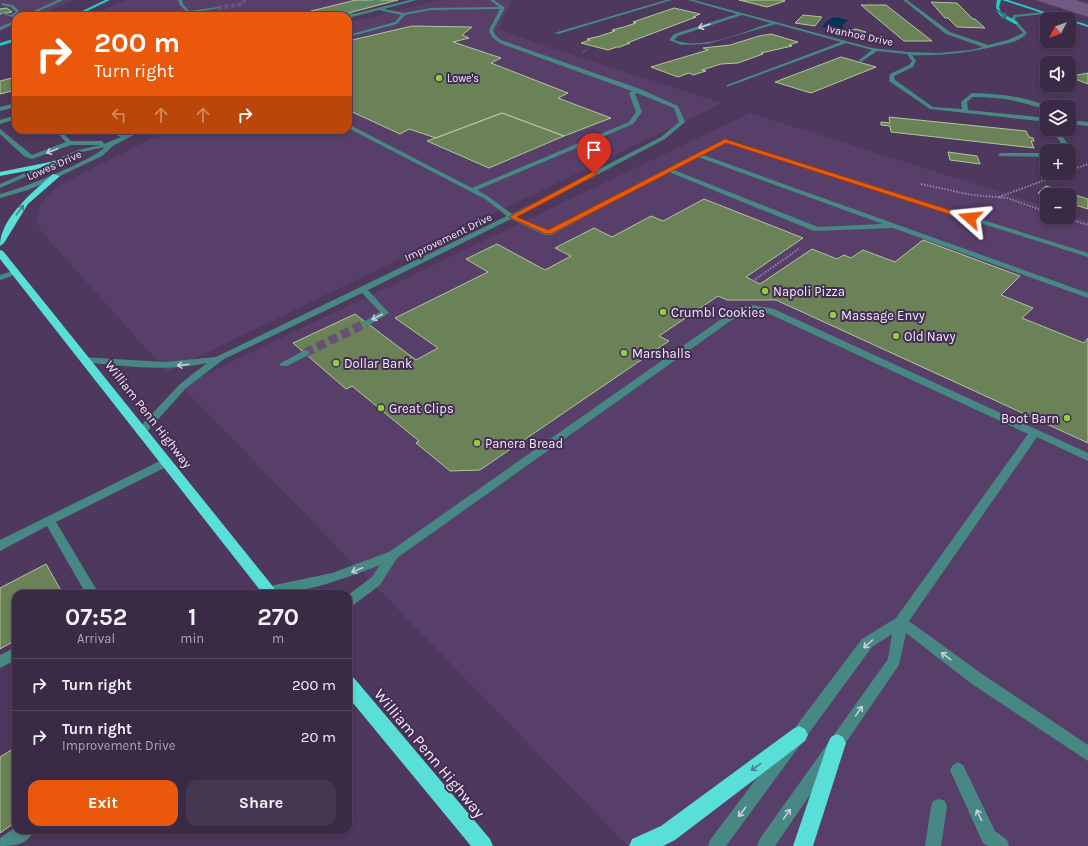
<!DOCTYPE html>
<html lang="en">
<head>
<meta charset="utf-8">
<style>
	body { margin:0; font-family:Karla,sans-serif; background:#453651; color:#f1f3f6; height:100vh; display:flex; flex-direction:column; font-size:15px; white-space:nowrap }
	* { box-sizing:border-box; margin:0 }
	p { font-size:13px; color:#aba7b3 }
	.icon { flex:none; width:22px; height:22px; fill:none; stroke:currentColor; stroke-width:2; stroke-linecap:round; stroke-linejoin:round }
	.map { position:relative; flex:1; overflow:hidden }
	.panel { position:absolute; left:12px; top:590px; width:340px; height:244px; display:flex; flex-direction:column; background:#3a2a46; border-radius:12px; box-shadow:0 2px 6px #0003,0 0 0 1px #54465f }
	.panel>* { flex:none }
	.hud { position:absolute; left:12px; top:12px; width:340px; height:122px; border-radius:12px; box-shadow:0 2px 6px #0003,0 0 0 1px #54465f; background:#ea580c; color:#fff; overflow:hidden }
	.needle { width:26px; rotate:228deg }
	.tools { position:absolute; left:1040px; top:12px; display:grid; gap:8px }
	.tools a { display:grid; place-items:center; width:36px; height:36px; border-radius:8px; background:#3a2a46; box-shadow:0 2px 6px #0003,0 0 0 1px #54465f; font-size:20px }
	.pin { position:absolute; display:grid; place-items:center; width:34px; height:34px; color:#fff; margin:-41px -17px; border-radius:50% 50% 50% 0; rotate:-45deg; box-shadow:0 0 4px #0007 }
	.pin .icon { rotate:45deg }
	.me { position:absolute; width:44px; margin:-22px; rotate:288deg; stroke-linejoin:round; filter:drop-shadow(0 0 3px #0008) }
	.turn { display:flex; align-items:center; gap:14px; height:84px; padding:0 16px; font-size:18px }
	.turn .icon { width:52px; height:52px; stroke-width:2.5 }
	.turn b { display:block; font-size:28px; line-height:34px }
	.lanes { display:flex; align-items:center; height:38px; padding:0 16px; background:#0003; justify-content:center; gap:20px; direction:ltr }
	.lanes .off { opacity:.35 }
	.eta { display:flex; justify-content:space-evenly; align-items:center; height:68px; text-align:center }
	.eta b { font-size:24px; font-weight:700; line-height:28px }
	.cta { display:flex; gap:8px; margin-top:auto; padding:8px 16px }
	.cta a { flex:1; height:46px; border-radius:12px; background:#ea580c; color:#fff; font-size:16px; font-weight:700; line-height:46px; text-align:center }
	.cta a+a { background:#453651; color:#f1f3f6 }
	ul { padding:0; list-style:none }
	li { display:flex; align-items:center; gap:12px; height:52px; padding:0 16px; border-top:1px solid #54465f }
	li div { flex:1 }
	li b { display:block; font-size:15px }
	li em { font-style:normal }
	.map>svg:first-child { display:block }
	.built { fill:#583f6a }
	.green { fill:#705a80 }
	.water { fill:#03325b }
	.building { fill:#6b8157; stroke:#b0c79b }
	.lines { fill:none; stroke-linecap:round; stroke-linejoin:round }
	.minor-tunnel-far1 { stroke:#675275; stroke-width:4.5; stroke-dasharray:4.5 2; stroke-linecap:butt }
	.minor-tunnel { stroke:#675275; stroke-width:9; stroke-dasharray:9 4.5; stroke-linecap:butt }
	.path-far1 { stroke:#9583a2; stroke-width:1; stroke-dasharray:1 1; stroke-linecap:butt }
	.path { stroke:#9583a2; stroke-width:2; stroke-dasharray:1.5 1.5; stroke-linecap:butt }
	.minor { fill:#488884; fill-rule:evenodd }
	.major { fill:#27cac3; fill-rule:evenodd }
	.highway { fill:#57dfd8; fill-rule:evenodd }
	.oneway { stroke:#386c7f }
	.oneway2 { stroke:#c9cfe0 }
	.oneway3 { stroke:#4c7e8e }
	.route { fill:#ea580c; stroke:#983908 }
	.poi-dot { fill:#8fcd42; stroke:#432e51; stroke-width:1.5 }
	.labels { text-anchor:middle; stroke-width:4; stroke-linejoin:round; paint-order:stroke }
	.far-street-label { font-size:11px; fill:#f4e7fe; stroke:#432e51 }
	.far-poi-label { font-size:11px; fill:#f4e7fe; stroke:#432e51; text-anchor:start }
	.poi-label { font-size:13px; fill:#f4e7fe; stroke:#432e51; text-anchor:start }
	.street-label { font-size:13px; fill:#f4e7fe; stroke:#432e51 }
	.near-street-label { font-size:16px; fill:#f4e7fe; stroke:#432e51 }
</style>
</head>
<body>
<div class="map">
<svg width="1088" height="846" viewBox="0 0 1088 846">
	<rect width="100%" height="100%" fill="#4e385d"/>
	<path class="built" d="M 0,0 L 75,0 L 37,16 L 16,16 L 16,25 L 0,32 Z
		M 126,0 L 402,0 L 339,16 L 91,16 Z
		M 440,0 L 509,0 L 511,1 L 499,29 L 538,44 L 722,103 L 167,372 L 41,231 L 36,220 L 40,207 L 49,194 L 64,183 L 168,130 L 348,130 L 348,23 Z
		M 750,113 L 1047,207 L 1047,217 L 1069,217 L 1069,214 L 1088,221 L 1088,846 L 628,846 L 181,386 Z"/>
	<path class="green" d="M 1036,0 L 1076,0 L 1088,4 L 1088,17 Z"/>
	<path class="water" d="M 834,17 L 849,20 L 843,24 L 843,30 L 822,27 L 827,21 Z"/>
	<path class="building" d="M 356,0 L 398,0 L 337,16 L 328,16 L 311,11 Z
		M 739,0 L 783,0 L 785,1 L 767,7 Z
		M 931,2 L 957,3 L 973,19 L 975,19 L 985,28 L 957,27 L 948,18 L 945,18 Z
		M 861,5 L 886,5 L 932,41 L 904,41 Z
		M 7,8 L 12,12 L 0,14 L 0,9 Z
		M 674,8 L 700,14 L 693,17 L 696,17 L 627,43 L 630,43 L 620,47 L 617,47 L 608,50 L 581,43 L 590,40 L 587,39 L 600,36 L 615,31 L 612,30 L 624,27 L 636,23 L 633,22 Z
		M 803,15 L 822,17 L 815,26 L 795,23 Z
		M 412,26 L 472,27 L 462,35 L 469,38 L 453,42 L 501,58 L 491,63 L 568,93 L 558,98 L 611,118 L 564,136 L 502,113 L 436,138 L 409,129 L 400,134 L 348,110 L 348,41 Z
		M 856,29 L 866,32 L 848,36 L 838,33 Z
		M 771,34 L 798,42 L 789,45 L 792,46 L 761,53 L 763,54 L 738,63 L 721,64 L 702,70 L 706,71 L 693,75 L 689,73 L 678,77 L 651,67 L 708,50 L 703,48 L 730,45 L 759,36 Z
		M 841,57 L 876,67 L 811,93 L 775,82 Z
		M 1088,73 L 1088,84 L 1070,77 L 1077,75 Z
		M 16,77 L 16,90 L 0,94 L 0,81 Z
		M 502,113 L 564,136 L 489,168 L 427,141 Z
		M 889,117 L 1026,131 L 1029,137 L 1033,138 L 1034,141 L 1031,141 L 1034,148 L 891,132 L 890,126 L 881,125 L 881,122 L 890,123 Z
		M 948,152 L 977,156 L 980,164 L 950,160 Z
		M 1046,186 L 1088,199 L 1088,209 L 1069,203 L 1069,195 L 1047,196 L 1038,193 Z
		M 704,199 L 803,238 L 746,277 L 760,284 L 812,249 L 837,259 L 844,255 L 851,258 L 863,250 L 895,262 L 923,240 L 1020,276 L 1001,295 L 1033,308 L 1022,318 L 1084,343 L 1088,338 L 1088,443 L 776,300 L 727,300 L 718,296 L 659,336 L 669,341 L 480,470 L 450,471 L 416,443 L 419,441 L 352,386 L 346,389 L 293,343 L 355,314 L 416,360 L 438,348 L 395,318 L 488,272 L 466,259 L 497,244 L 545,270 L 571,256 L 555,248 L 594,228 L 612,237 L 651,216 L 663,221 Z
		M 46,564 L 63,594 L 16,594 L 16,640 L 0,649 L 0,588 Z
		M 16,747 L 16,822 L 0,833 L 0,757 Z"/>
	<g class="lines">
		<path class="minor-tunnel-far1" d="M 218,8 L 242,4 L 244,2 L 242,0"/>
		<path class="minor-tunnel" d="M 305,353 L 366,323"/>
		<path class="path-far1" d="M 582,53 L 588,49"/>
		<path class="path" d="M 1069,171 L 1088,164
			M 921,184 L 972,195 L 1007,198 L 1047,212
			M 999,197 L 1064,173
			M 1063,217 L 1088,225
			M 753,281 L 800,248"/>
		<path class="minor" d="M 58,0 L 63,0 L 28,16 L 23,16 Z
			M 178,0 L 182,0 L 183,4 L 189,11 L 218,7 L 220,8 L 191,13 L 194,16 L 190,16 L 180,5 Z
			M 375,0 L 382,0 L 341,10 L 353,14 L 410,0 L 417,0 L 384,9 L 404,13 L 431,8 L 499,7 L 490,0 L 494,0 L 505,8 L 493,30 L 495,35 L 501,40 L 640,89 L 678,106 L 685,122 L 665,139 L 517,217 L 548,230 L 725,139 L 1088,253 L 1088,257 L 726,143 L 703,155 L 1088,293 L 1088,298 L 893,228 L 814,231 L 669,172 L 551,235 L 545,235 L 511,219 L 368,290 L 389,313 L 369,325 L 363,325 L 362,323 L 380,312 L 362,293 L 224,359 L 186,388 L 145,434 L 137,434 L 136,432 L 137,430 L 180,384 L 207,363 C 166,372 124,366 83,362 L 78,359 L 80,357 L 165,362 L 216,357 L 507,216 L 485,199 L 348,128 L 348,124 L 472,188 L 629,122 L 636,112 L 629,93 L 632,91 L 507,46 C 499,43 491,39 489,30 L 500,9 L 431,10 L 405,15 L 397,24 L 348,37 L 348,35 L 395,22 L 401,15 L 379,10 L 348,18 L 347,16 L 349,16 L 335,10 ZM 637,93 L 674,108 L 679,122 L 661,137 L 512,214 L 489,197 L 477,190 L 633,124 L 642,112 L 635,94 ZM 698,157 L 883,224 L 818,227 L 674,170 Z
			M 666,0 L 672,0 L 558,34 L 554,33 Z
			M 688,0 L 694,0 L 872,48 L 908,52 L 939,53 L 971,50 L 983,47 L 946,34 L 903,0 L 907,0 L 950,32 L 988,45 L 1008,40 L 1023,33 L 1011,19 L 1014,15 L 1044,12 L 1043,14 L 1016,17 L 1015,19 L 1027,33 C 1021,41 1009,43 1000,45 C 969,53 943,56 912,55 L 916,61 L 913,67 L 894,76 L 895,80 L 933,107 L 962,109 L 961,102 L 972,93 C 998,94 1025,96 1049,107 L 1047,107 L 1047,110 C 1019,101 1003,97 973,97 L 967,102 L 968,110 L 1047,118 L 1047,122 L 930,109 L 889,81 L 890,74 L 909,65 L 912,61 L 907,54 L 877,51 L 861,62 L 859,60 L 872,50 L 846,43 L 727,87 L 727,85 L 841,42 L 776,24 L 707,44 L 681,45 L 669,40 L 674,34 L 737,14 ZM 742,15 L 771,23 C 742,32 704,51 674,40 L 678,36 Z
			M 2,3 L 13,5 L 19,11 L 15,16 L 17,16 L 16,18 L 0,13 L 0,10 L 4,13 L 11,15 L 16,12 L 11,7 L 2,5 Z
			M 16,20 L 16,23 L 0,30 L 0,27 Z
			M 16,103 L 16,107 L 0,111 L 0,107 Z
			M 16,115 L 16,119 L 0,124 L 0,120 Z
			M 1069,120 L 1088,122 L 1088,126 L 1069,124 Z
			M 0,129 L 32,155 L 66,142 L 54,130 L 60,130 L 71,141 L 102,141 L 104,144 L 121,137 L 104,130 L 112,130 L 126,135 L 136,130 L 144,130 L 114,145 L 102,156 L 58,177 L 28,190 L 0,198 L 0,194 C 25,187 49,177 73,166 C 84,160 95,156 105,147 L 82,152 L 0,188 L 0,184 L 78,150 L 101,145 L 71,145 L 32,159 L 25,157 L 0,134 Z
			M 1051,129 L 1057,129 L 1067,143 L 1062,151 L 1056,151 L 1061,143 Z
			M 1001,153 L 1047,153 L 1047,157 L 999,156 L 998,155 Z
			M 13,271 L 19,271 L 20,273 L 0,280 L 0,275 Z
			M 752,305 L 774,309 L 1088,453 L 1088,461 L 1037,437 L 909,621 L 982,674 L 1088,745 L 1088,761 L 972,684 L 906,633 L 899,665 L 775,846 L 757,846 L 759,840 L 888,659 L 892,634 L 872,647 L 726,846 L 708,846 L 710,840 L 862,639 L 896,618 L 1028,434 L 763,311 L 743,312 L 397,558 L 380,585 L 352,606 L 348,607 L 348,595 L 372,577 L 380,565 C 343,579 305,594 265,594 L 264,591 L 266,587 L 270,586 L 332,573 L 389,552 L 737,308 Z
			M 305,350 L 308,351 L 309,353 L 308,355 L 287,366 L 281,366 L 279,364 Z
			M 166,458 L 170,459 L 171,462 L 170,465 L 56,522 L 99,594 L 86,594 L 47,526 L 0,551 L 0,540 Z
			M 16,647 L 16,660 L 0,668 L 0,655 Z
			M 958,762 L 963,765 L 995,831 L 1007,840 L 1009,846 L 988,846 L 983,843 L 950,770 L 953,765 Z
			M 939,799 L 945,801 L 947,807 L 941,846 L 925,846 L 931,807 L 933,801 Z
			M 16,827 L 16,830 L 34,830 C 28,845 14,846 0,846 L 0,838 Z"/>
		<path class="major" d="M 105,0 L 110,0 L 77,16 L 72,16 Z
			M 997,0 L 1001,0 L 999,7 L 1001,12 L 1017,22 L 1017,24 L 1015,24 C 1003,17 993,15 997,0 Z
			M 1002,0 L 1008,0 L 1066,19 L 1060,19 Z
			M 1068,19 L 1070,19 L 1088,25 L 1088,27 L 1069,21 Z
			M 16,38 L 16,41 L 0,46 L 0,43 Z"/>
		<path class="highway" d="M 55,161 L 58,161 L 58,165 L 0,176 L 0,172 Z
			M 53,174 L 60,176 L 28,204 L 4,243 L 0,246 C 0,218 34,191 53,174 Z
			M 0,250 L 3,251 L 279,594 L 263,594 L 0,259 Z
			M 348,676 L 354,678 L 490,839 L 493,846 L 471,846 L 348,697 Z
			M 799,726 L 805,729 L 808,735 L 805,741 L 675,840 L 663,846 L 629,846 L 632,839 L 661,826 L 793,729 Z
			M 837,734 L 843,737 L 846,743 L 813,846 L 793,846 L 828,743 L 831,737 Z"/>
	</g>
	<defs><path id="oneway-shaft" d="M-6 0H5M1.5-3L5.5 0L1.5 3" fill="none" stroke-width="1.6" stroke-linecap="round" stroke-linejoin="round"/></defs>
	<use class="oneway" href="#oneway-shaft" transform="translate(1002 14) rotate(43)"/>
	<g class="oneway2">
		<use href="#oneway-shaft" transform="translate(704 26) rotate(162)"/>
		<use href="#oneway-shaft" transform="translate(52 151) rotate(159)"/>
		<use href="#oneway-shaft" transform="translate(377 317) rotate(153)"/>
		<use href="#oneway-shaft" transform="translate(183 365) rotate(173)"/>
		<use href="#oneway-shaft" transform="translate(357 570) rotate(158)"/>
		<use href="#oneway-shaft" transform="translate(868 644) rotate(138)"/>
		<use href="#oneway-shaft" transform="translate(946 656) rotate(-143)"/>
		<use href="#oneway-shaft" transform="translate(859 711) rotate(-55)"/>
		<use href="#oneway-shaft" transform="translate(742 812) rotate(127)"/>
		<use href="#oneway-shaft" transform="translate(787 814) rotate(-55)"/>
		<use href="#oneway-shaft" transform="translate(979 815) rotate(-115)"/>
	</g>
	<g class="oneway3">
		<use href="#oneway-shaft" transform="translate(20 210) rotate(-53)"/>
		<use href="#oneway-shaft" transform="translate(756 767) rotate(143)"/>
	</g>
	<path class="route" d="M 725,139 L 972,217 L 973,218 L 967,220 L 726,143 L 551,234 L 546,234 L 509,217 L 592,172 L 596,172 L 596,175 L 517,217 L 548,230 Z"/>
	<g class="poi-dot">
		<circle cx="439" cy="78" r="4"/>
		<circle cx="765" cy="291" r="4"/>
		<circle cx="663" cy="312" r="4"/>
		<circle cx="833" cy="315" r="4"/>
		<circle cx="896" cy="336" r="4"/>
		<circle cx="624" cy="353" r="4"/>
		<circle cx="336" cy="363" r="4"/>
		<circle cx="381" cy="408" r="4"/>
		<circle cx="1067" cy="418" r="4"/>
		<circle cx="477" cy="443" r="4"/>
	</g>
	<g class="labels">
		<g class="far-street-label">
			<text transform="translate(860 35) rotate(12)" y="4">Ivanhoe Drive</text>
			<text transform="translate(54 165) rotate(-24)" y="4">Lowes Drive</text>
			<text transform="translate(448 237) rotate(-26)" y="4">Improvement Drive</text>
		</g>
		<g class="far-poi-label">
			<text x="447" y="82">Lowe's</text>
		</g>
		<g class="poi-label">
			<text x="773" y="296">Napoli Pizza</text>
			<text x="671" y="317">Crumbl Cookies</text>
			<text x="841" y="320">Massage Envy</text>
			<text x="904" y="341">Old Navy</text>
			<text x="632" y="358">Marshalls</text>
			<text x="344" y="368">Dollar Bank</text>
			<text x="389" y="413">Great Clips</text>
			<text x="1059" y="423" text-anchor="end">Boot Barn</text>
			<text x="485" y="448">Panera Bread</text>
		</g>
		<g class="street-label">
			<text transform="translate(149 414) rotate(52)" y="5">William Penn Highway</text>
		</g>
		<g class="near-street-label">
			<text transform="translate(430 753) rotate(50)" y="6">William Penn Highway</text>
		</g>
	</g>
</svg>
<div class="tools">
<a><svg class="needle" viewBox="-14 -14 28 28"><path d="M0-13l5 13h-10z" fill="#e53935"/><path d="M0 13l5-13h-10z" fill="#aba7b3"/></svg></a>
<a><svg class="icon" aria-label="sound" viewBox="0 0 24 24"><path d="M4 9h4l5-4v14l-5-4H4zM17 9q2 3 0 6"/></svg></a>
<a><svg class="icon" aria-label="layers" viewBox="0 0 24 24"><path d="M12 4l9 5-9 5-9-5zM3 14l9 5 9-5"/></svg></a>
<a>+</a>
<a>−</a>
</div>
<div class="pin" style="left:594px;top:174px;background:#d93025"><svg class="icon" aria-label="arrive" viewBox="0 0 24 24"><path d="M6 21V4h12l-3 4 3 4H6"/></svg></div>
<svg class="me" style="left:970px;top:218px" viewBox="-20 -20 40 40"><path d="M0-17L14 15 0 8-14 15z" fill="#ea580c" stroke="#fff" stroke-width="4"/></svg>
<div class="hud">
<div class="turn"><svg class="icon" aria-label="right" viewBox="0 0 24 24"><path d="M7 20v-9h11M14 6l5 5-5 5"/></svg><div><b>200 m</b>Turn right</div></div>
<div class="lanes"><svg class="icon off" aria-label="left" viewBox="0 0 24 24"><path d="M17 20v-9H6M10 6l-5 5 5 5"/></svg><svg class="icon off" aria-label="ahead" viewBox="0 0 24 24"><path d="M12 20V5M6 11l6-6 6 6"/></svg><svg class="icon off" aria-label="ahead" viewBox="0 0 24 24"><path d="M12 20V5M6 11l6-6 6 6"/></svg><svg class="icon" aria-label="right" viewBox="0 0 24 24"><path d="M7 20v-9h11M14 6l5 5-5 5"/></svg></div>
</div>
<section class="panel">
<div class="eta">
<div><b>07:52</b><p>Arrival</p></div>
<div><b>1</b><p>min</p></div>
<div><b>270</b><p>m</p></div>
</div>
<ul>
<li><svg class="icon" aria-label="right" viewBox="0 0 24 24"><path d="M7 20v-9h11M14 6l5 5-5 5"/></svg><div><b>Turn right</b></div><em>200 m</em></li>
<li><svg class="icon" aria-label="right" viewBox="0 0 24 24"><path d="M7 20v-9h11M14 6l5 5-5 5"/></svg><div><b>Turn right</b><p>Improvement Drive</p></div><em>20 m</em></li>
</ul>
<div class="cta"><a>Exit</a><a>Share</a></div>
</section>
</div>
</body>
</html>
